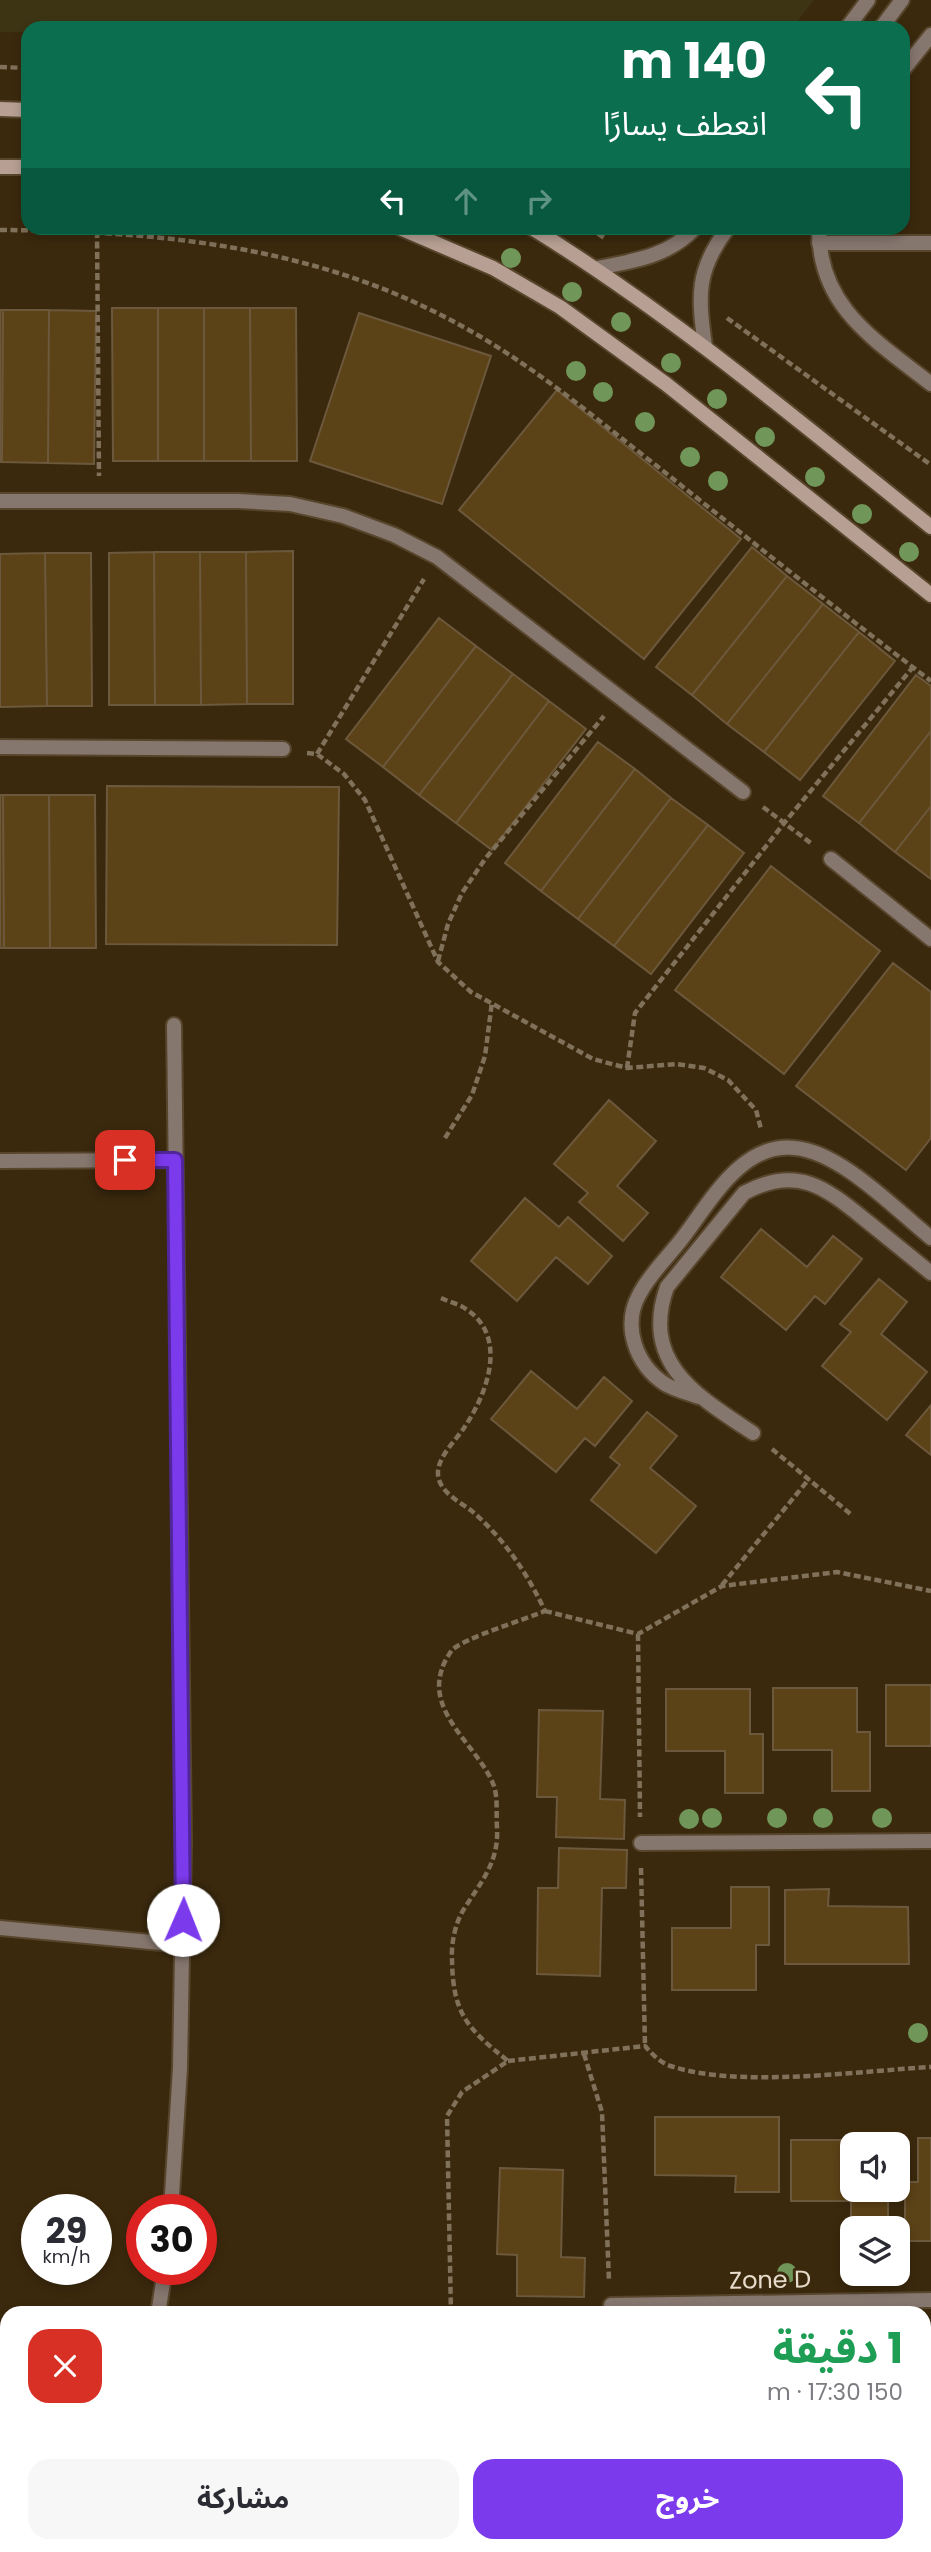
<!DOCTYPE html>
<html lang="ar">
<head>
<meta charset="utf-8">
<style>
	body { margin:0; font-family:Poppins,"Noto Sans Arabic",sans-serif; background:#f7f7f7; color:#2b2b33; direction:rtl; height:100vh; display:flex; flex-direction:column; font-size:26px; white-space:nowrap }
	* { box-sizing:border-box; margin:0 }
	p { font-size:23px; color:#7c7c81 }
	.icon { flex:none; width:38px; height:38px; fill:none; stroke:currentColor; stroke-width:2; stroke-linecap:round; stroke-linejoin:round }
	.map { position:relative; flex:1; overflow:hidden; direction:ltr }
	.sheet { position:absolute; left:0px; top:2306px; width:931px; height:247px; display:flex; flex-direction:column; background:#fff; border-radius:21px 21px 0 0; box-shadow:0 4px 10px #0003; direction:rtl }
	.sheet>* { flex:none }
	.top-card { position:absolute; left:21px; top:21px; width:889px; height:214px; border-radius:21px; box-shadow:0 4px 10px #0003; direction:rtl; background:#0b6e4f; color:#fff; overflow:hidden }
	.controls { position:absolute; left:840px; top:2132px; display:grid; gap:14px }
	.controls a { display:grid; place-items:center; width:70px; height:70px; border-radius:14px; background:#fff; box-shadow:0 4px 10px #0003; font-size:35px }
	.speed { position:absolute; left:21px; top:2194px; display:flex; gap:14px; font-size:35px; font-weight:700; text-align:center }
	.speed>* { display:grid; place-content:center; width:91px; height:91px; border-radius:50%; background:#fff; box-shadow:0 4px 10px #0003; line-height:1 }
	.speed small { font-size:18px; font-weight:400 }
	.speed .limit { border:10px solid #d22; background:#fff; color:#111 }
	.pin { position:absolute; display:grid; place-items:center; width:60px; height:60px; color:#fff; margin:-30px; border-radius:14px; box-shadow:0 4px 10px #0006 }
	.me { position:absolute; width:77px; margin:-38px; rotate:1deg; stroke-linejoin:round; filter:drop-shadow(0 0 5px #0008) }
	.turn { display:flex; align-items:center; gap:24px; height:147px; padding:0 28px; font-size:32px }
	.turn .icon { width:91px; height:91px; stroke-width:2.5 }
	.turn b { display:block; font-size:49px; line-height:60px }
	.lanes { display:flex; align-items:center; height:66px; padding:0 28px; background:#0003; justify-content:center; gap:35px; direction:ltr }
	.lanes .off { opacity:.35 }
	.round { display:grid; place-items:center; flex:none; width:74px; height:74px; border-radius:21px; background:#f7f7f7 }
	.overview { display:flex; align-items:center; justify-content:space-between; height:119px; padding:0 28px }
	h1 { font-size:42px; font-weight:700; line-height:52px; color:#1e9e55 }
	.cta { display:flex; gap:14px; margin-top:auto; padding:14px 28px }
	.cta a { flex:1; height:80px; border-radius:21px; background:#7c3aed; color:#fff; font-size:28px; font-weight:700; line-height:80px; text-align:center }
	.cta a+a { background:#f7f7f7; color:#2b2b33 }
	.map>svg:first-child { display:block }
	.sand { fill:#3d3414 }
	.building { fill:#5c4217; stroke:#6c583c; stroke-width:2 }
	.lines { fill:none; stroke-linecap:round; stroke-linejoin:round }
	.lane-casing { stroke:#57452c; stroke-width:18 }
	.street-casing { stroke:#57452c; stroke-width:18 }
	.secondary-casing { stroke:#57452c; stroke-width:18 }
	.path { stroke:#80715a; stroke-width:4.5; stroke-dasharray:7 3.5; stroke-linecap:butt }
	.lane { stroke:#85766e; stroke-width:14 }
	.street { stroke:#85766e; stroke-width:14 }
	.secondary { stroke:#b79f93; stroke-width:14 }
	.tree { fill:#709659 }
	.route-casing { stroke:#51269a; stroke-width:18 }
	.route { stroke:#7c3aed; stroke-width:12 }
	.labels { text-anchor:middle; stroke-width:6; stroke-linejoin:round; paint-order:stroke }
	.street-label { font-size:24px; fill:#e7dbcc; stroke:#3b290d }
</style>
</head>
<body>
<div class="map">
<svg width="931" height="2552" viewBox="0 0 931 2552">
	<rect width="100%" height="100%" fill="#3b290d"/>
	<path class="sand" d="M 0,0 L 814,0 L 792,28 L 28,28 L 28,32 L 0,32 Z"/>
	<path class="building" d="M 112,308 L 158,308 L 158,461 L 113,461 Z
		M 158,308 L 204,308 L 204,461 L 158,461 Z
		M 204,308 L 250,308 L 251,461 L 204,461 Z
		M 250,308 L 296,308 L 297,461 L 251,461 Z
		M 0,310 L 3,310 L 2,462 L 0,462 Z
		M 3,310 L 49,310 L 48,463 L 2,462 Z
		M 49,310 L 96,311 L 94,464 L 48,463 Z
		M 359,313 L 491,356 L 442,504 L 310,461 Z
		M 557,390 L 741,539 L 644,659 L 459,510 Z
		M 752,547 L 787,576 L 692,695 L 656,667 Z
		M 293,551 L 293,704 L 247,704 L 246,552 Z
		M 154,552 L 155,705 L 109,705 L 109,553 Z
		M 154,552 L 200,552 L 201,705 L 155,705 Z
		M 200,552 L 246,552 L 247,704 L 201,705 Z
		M 45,553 L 47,706 L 0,707 L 0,554 Z
		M 45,553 L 91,553 L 92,706 L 47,706 Z
		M 787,576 L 823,604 L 727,724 L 692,695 Z
		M 823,604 L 859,632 L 764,752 L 727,724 Z
		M 439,618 L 476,646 L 383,767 L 346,739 Z
		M 859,632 L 895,661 L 800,780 L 764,752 Z
		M 476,646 L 513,674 L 419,795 L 383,767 Z
		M 513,674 L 549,701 L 456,823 L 419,795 Z
		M 916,675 L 931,686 L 931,731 L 859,823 L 823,796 Z
		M 549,701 L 586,729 L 492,850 L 456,823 Z
		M 931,731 L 931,806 L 895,852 L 859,823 Z
		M 598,742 L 635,769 L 541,891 L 505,863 Z
		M 635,769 L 671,798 L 578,919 L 541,891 Z
		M 107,786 L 339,787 L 337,945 L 106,944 Z
		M 0,795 L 3,795 L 4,948 L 0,948 Z
		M 3,795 L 49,795 L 50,948 L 4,948 Z
		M 49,795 L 95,795 L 96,948 L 50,948 Z
		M 671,798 L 708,825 L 614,946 L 578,919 Z
		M 931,806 L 931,879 L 895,852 Z
		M 708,825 L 744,853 L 651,974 L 614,946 Z
		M 771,866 L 880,951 L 784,1074 L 675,990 Z
		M 893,963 L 931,992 L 931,1138 L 906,1170 L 796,1086 Z
		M 609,1100 L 656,1141 L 617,1186 L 648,1213 L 623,1241 L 579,1202 L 588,1193 L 554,1164 Z
		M 525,1198 L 559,1227 L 568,1217 L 612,1256 L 588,1284 L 556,1257 L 517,1301 L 471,1261 Z
		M 761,1229 L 807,1267 L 833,1236 L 862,1259 L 825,1304 L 815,1296 L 786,1330 L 721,1277 Z
		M 879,1279 L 907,1302 L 881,1334 L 927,1372 L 887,1420 L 822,1366 L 851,1332 L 840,1324 Z
		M 531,1371 L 577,1409 L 604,1377 L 632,1401 L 595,1446 L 585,1438 L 556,1472 L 491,1419 Z
		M 931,1405 L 931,1455 L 906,1435 Z
		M 647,1412 L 677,1436 L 650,1468 L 696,1506 L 656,1553 L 591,1500 L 620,1465 L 610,1457 Z
		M 886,1685 L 931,1685 L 931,1746 L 886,1746 Z
		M 773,1688 L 857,1688 L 857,1732 L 870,1732 L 870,1791 L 832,1791 L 832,1750 L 773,1750 Z
		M 666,1689 L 750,1689 L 750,1734 L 763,1734 L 763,1793 L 725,1793 L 725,1751 L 666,1751 Z
		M 539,1710 L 603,1711 L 600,1799 L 625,1800 L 624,1839 L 556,1837 L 557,1797 L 537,1797 Z
		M 559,1848 L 627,1850 L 626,1888 L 602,1888 L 600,1976 L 537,1974 L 538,1888 L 558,1888 Z
		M 731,1887 L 769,1887 L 769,1945 L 756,1945 L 756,1990 L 672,1990 L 672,1928 L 731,1928 Z
		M 829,1889 L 828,1906 L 908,1907 L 909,1964 L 785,1964 L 785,1890 Z
		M 655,2117 L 779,2117 L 779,2192 L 735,2192 L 736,2176 L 655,2175 Z
		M 918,2138 L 931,2138 L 931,2241 L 905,2241 L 905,2182 L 918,2182 Z
		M 791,2140 L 875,2140 L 875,2144 L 852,2144 L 852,2189 L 888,2189 L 888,2228 L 852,2228 L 851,2242 L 851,2201 L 791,2201 Z
		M 500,2168 L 563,2170 L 561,2257 L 585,2258 L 584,2297 L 517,2296 L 517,2255 L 497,2254 Z
		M 924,2365 L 931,2365 L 931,2422 L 924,2422 Z
		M 593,2546 L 677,2546 L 677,2552 L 593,2552 Z
		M 716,2546 L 800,2546 L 800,2552 L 716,2552 Z
		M 809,2546 L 893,2546 L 893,2550 L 906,2552 L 809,2552 Z"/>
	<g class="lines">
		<g class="lane-casing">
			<path id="lane" d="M 819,243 L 931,243"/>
		</g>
		<g class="street-casing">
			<path id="street" d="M 847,28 L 868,0
				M 881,28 L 902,0
				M 903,70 L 931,35
				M 819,228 C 818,307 875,340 931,384
				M 598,268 C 634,261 669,256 695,228
				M 705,346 C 698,296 696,270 728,228
				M 0,501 L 238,501 L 290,504 L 343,516 L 394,535 L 437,557 L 743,792
				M 0,747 L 283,749
				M 831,859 L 931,939
				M 0,1161 L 175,1160
				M 699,1397 C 688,1393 675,1390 665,1384 C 636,1365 622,1326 639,1295 C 649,1275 667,1258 681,1240 C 710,1203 741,1142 795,1148 C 841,1152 896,1210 931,1238
				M 753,1433 C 697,1396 640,1363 667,1287 L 744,1193 C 798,1164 826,1188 868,1222 C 889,1239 910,1256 931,1273
				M 641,1843 L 931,1841
				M 0,1928 L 183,1945
				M 171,2210 L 180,2068 L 184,1842 L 174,1025
				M 611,2305 L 931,2300
				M 158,2314 L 165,2270
				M 0,2353 L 7,2353"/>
		</g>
		<g class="secondary-casing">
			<path id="secondary" d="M 0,109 L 28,110
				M 0,167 L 28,167
				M 400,228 L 493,268 L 560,307 L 666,384 L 931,595
				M 532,228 C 673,315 801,423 931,527"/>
		</g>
		<path class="path" d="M 0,67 L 28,68
			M 589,228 L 606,239
			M 0,230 C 148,231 298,244 433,311 C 517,352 580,406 653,463 C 745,536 837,610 931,681
			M 97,231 L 99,476
			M 727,318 L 931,465
			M 307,753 L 317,754 L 344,774 L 365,800 L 438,962 L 471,992 L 593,1059 L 627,1068 L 677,1064 L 704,1068 L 728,1080 L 756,1110 L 761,1129
			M 317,754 L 424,579
			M 763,807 L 812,844
			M 438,961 L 448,924 L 462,893 L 485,859 L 604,716
			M 627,1068 L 635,1013 L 785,822 L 913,667
			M 445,1138 L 472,1095 L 485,1056 L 492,1002
			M 441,1298 C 449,1302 459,1304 466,1309 C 509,1337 487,1394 464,1428 C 455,1441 437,1458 438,1474 C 439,1493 461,1502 473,1512 C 505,1540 527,1573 545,1611 C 526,1619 464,1638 452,1650 C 449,1654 443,1664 442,1669 C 426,1714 480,1748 494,1786 C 498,1798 496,1815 497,1828 C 499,1862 481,1882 464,1909 C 455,1923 451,1944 452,1960 C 453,2014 467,2028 508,2061 L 462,2092 L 447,2116 L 451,2314
			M 772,1449 L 853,1516
			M 722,1585 L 809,1479
			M 545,1611 L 638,1634 L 722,1586 L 837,1572 L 931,1591
			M 638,1634 L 640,1817
			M 641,1868 L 645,2046
			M 584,2054 L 602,2112 L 609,2281
			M 508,2061 L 645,2046 C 653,2055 661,2064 674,2067 C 741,2088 859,2071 931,2067"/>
		<use href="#lane" class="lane"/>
		<use href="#street" class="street"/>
		<use href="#secondary" class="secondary"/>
	</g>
	<g class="tree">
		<circle cx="511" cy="258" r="10"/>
		<circle cx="572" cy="292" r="10"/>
		<circle cx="621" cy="322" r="10"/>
		<circle cx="671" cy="363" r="10"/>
		<circle cx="576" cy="371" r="10"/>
		<circle cx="603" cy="392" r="10"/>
		<circle cx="717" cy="399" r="10"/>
		<circle cx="645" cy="422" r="10"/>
		<circle cx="765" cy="437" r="10"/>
		<circle cx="690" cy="457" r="10"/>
		<circle cx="815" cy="477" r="10"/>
		<circle cx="718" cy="481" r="10"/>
		<circle cx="862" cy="514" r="10"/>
		<circle cx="909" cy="552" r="10"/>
		<circle cx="712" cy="1818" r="10"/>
		<circle cx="777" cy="1818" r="10"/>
		<circle cx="823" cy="1818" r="10"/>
		<circle cx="882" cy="1818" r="10"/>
		<circle cx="689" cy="1819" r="10"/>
		<circle cx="918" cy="2033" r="10"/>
		<circle cx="787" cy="2273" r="10"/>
	</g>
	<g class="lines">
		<g class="route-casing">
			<path id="route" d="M 125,1160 L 175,1160 L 183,1920"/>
		</g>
		<use href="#route" class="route"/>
	</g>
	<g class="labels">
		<g class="street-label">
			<text transform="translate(770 2280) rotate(-1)" y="8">Zone D</text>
		</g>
	</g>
</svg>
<div class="controls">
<a><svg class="icon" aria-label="sound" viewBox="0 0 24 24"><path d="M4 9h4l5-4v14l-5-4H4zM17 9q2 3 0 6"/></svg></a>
<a><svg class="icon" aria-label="layers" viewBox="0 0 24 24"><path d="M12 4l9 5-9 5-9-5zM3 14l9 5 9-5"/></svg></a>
</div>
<div class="speed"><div>29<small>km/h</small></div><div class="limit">30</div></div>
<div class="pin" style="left:125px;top:1160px;background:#d93025"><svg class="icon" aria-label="arrive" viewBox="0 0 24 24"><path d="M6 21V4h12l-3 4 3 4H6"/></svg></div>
<svg class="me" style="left:183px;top:1920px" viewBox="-20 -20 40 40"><circle r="19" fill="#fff"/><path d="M0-13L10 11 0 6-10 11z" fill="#7c3aed"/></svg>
<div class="top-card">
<div class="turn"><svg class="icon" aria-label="left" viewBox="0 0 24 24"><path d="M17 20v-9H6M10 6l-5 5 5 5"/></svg><div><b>140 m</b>انعطف يسارًا</div></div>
<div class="lanes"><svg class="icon" aria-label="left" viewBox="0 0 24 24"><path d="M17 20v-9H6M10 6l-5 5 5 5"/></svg><svg class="icon off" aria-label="ahead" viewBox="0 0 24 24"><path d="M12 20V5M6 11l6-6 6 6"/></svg><svg class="icon off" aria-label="right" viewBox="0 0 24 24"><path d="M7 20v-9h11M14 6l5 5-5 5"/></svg></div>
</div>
<section class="sheet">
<div class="overview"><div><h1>1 دقيقة</h1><p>150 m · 17:30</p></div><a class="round" style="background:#d93025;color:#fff"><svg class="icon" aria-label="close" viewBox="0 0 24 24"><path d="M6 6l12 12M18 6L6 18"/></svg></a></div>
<div class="cta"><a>خروج</a><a>مشاركة</a></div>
</section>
</div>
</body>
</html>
